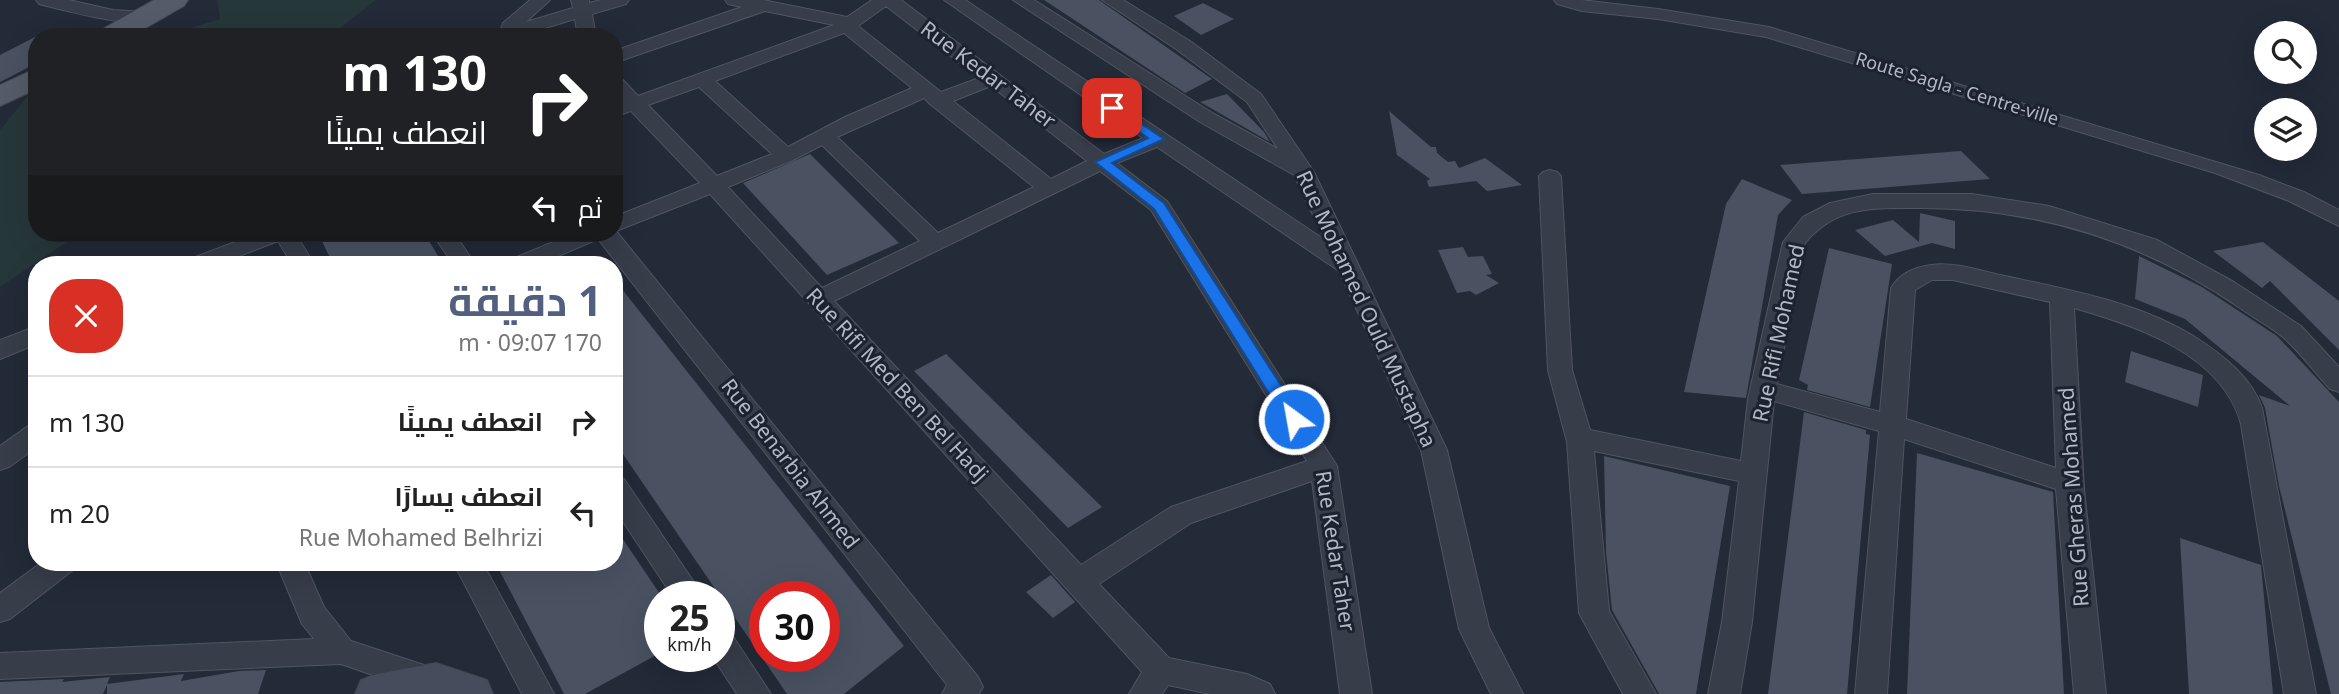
<!DOCTYPE html>
<html lang="ar">
<head>
<meta charset="utf-8">
<style>
	body { margin:0; font-family:"Noto Sans",Cairo,sans-serif; background:#f2f2f2; color:#222; direction:rtl; height:100vh; display:flex; flex-direction:column; font-size:26px; white-space:nowrap }
	* { box-sizing:border-box; margin:0 }
	p { font-size:23px; color:#767676 }
	.icon { flex:none; width:38px; height:38px; fill:none; stroke:currentColor; stroke-width:2; stroke-linecap:round; stroke-linejoin:round }
	.map { position:relative; flex:1; overflow:hidden; direction:ltr }
	.drawer { position:absolute; left:28px; top:256px; width:595px; height:315px; display:flex; flex-direction:column; background:#fff; border-radius:28px; box-shadow:0 7px 28px #0002; direction:rtl }
	.drawer>* { flex:none }
	.top-card { position:absolute; left:28px; top:28px; width:595px; height:214px; border-radius:28px; box-shadow:0 7px 28px #0002; direction:rtl; background:#202124; color:#fff; overflow:hidden }
	.fabs { position:absolute; left:2254px; top:21px; display:grid; gap:14px }
	.fabs a { display:grid; place-items:center; width:63px; height:63px; border-radius:50%; background:#fff; box-shadow:0 7px 28px #0002; font-size:35px }
	.speed { position:absolute; left:644px; top:581px; display:flex; gap:14px; font-size:35px; font-weight:700; text-align:center }
	.speed>* { display:grid; place-content:center; width:91px; height:91px; border-radius:50%; background:#fff; box-shadow:0 7px 28px #0002; line-height:1 }
	.speed small { font-size:18px; font-weight:400 }
	.speed .limit { border:10px solid #d22; background:#fff; color:#111 }
	.pin { position:absolute; display:grid; place-items:center; width:60px; height:60px; color:#fff; margin:-30px; border-radius:14px; box-shadow:0 4px 10px #0006 }
	.me { position:absolute; width:77px; margin:-38px; rotate:328deg; stroke-linejoin:round; filter:drop-shadow(0 0 5px #0008) }
	.turn { display:flex; align-items:center; gap:24px; height:147px; padding:0 21px; font-size:32px }
	.turn .icon { width:91px; height:91px; stroke-width:2.5 }
	.turn b { display:block; font-size:49px; line-height:60px }
	.then { display:flex; align-items:center; height:66px; padding:0 21px; background:#0003; gap:14px; font-size:26px }
	.round { display:grid; place-items:center; flex:none; width:74px; height:74px; border-radius:28px; background:#f2f2f2 }
	.overview { display:flex; align-items:center; justify-content:space-between; height:119px; padding:0 21px }
	h1 { font-size:42px; font-weight:700; line-height:52px; color:#525f7e }
	ul { padding:0; list-style:none }
	li { display:flex; align-items:center; gap:21px; height:91px; padding:0 21px; border-top:2px solid #e0e0e0 }
	li div { flex:1 }
	li b { display:block; font-size:26px }
	li em { font-style:normal }
	.map>svg:first-child { display:block }
	.green { fill:#26373a }
	.building { fill:#4a5262; fill-rule:evenodd }
	.lines { fill:none; stroke-linecap:round; stroke-linejoin:round }
	.street-casing { stroke:#4f5561; stroke-width:2 }
	.secondary-casing { stroke:#404652; stroke-width:2 }
	.primary-casing { stroke:#404652; stroke-width:2 }
	.street { fill:#373d49; fill-rule:evenodd }
	.secondary { fill:#454c5c; fill-rule:evenodd }
	.primary { fill:#555c69; fill-rule:evenodd }
	.route { fill:#1a73e8; stroke:#114b97; stroke-width:2 }
	.labels { text-anchor:middle; stroke-width:6; stroke-linejoin:round; paint-order:stroke }
	.far-street-label { font-size:18px; fill:#b2b8c5; stroke:#1c222e }
	.street-label { font-size:21px; fill:#b2b8c5; stroke:#1c222e }
</style>
</head>
<body>
<div class="map">
<svg width="2339" height="694" viewBox="0 0 2339 694">
	<rect width="100%" height="100%" fill="#232a38"/>
	<path class="green" d="M 217,0 L 376,0 L 329,37 L 161,37 L 220,19 Z
		M 35,87 L 37,87 L 37,233 L 80,233 L 0,287 L 0,130 Z"/>
	<path class="building" d="M 1044,0 L 1099,0 L 1212,79 L 1185,93 Z
		M 1203,3 L 1234,19 L 1201,35 L 1174,16 Z
		M 37,36 L 37,63 L 0,82 L 0,55 Z
		M 1227,94 L 1264,132 L 1270,142 L 1200,102 Z
		M 1389,111 L 1431,147 L 1436,147 L 1437,153 L 1448,162 L 1455,161 L 1459,168 L 1485,158 L 1522,185 L 1487,191 L 1476,181 L 1429,187 L 1427,181 L 1430,179 L 1397,155 Z
		M 1961,151 L 1990,179 L 1802,194 L 1780,165 Z
		M 810,154 L 899,243 L 827,275 L 743,183 Z
		M 1742,179 L 1792,200 L 1778,215 L 1746,398 L 1684,392 L 1726,204 Z
		M 1920,213 L 1955,221 L 1955,249 L 1932,243 L 1885,256 L 1855,230 L 1893,220 L 1919,242 Z
		M 318,233 L 424,233 L 443,264 L 333,264 Z
		M 2263,242 L 2339,301 L 2339,350 L 2270,281 L 2262,288 L 2213,251 Z
		M 1463,247 L 1468,257 L 1483,256 L 1492,274 L 1486,275 L 1499,283 L 1476,295 L 1470,291 L 1457,293 L 1438,250 Z
		M 1829,248 L 1892,264 L 1870,407 L 1807,390 L 1808,385 L 1799,380 Z
		M 2139,256 L 2202,287 L 2277,336 L 2339,402 L 2339,694 L 2331,694 L 2279,486 L 2265,408 L 2259,395 L 2290,406 L 2185,319 L 2135,299 Z
		M 614,279 L 904,646 L 844,694 L 787,694 L 614,441 ZM 765,597 L 824,597 L 824,656 L 765,656 Z
		M 2131,351 L 2203,375 L 2198,407 L 2125,382 Z
		M 946,354 L 1102,507 L 1068,528 L 914,371 Z
		M 1804,412 L 1866,430 L 1866,434 L 1870,435 L 1847,694 L 1768,694 Z
		M 1917,453 L 2053,492 L 2064,694 L 1907,694 Z
		M 1604,456 L 1730,486 L 1696,694 L 1659,694 L 1612,610 L 1606,552 Z
		M 614,526 L 660,594 L 660,653 L 585,694 L 564,694 L 495,562 L 614,562 Z
		M 2180,538 L 2261,565 L 2273,694 L 2189,694 Z
		M 1051,575 L 1075,602 L 1053,618 L 1026,592 Z
		M 266,670 L 258,694 L 107,694 L 107,685 L 103,694 L 0,694 L 0,682 L 64,679 L 62,682 L 110,677 L 107,684 L 184,674 L 181,681 L 239,671 Z"/>
	<g class="lines">
		<g class="street-casing">
			<path id="street" d="M 36,0 L 69,0 L 113,10 L 145,12 L 154,17 C 140,32 60,9 39,4 Z
				M 530,0 L 550,0 L 526,22 L 573,8 L 571,0 L 589,0 L 589,3 L 601,0 L 629,0 L 626,4 L 592,14 L 596,37 L 578,37 L 575,19 L 515,37 L 493,37 L 495,31 L 501,29 L 503,23 Z
				M 725,0 L 763,0 L 847,17 L 872,0 L 901,0 L 1104,154 L 1143,138 L 944,0 L 965,0 L 1325,240 L 1294,175 L 1200,122 L 1013,0 L 1034,0 L 1214,114 L 1278,149 L 1247,102 L 1176,49 L 1102,0 L 1123,0 L 1190,41 L 1261,94 L 1314,172 L 1447,450 L 1489,628 L 1523,694 L 1491,694 L 1459,629 L 1421,450 L 1339,271 L 1157,147 L 1117,163 L 1167,201 L 1337,466 L 1372,694 L 1340,694 L 1312,481 L 1191,523 L 1099,584 L 1169,658 L 1247,674 L 1270,684 L 1275,694 L 1210,694 L 1168,685 L 1162,694 L 1129,694 L 1142,672 L 710,194 L 616,231 L 978,677 L 983,687 L 979,694 L 942,694 L 947,685 L 598,239 L 540,264 L 509,264 L 512,259 L 575,233 L 614,233 L 614,217 L 700,183 L 631,111 L 614,117 L 614,104 L 622,101 L 614,93 L 614,76 L 621,78 L 638,96 L 834,25 L 765,11 L 614,63 L 614,51 L 742,7 L 728,4 ZM 886,6 L 979,78 L 941,92 L 858,26 ZM 844,33 L 912,88 L 845,117 L 788,147 L 715,81 ZM 991,86 L 1087,161 L 1051,179 L 953,101 ZM 699,87 L 772,154 L 717,176 L 648,105 ZM 924,98 L 930,104 L 1034,187 L 938,233 L 837,137 ZM 822,145 L 920,241 L 822,288 L 728,187 L 793,160 ZM 1100,171 L 1151,210 L 1307,461 L 1171,507 L 1081,565 L 834,301 Z
				M 1554,0 L 1581,0 L 1658,9 L 1769,27 L 2259,175 L 2304,192 L 2339,210 L 2339,226 L 2289,201 L 2215,173 L 1766,37 L 1658,19 L 1582,11 L 1557,4 Z
				M 1550,170 L 1557,172 L 1561,176 L 1572,370 L 1590,430 L 1741,461 L 1748,399 L 1783,242 L 1803,217 L 1830,203 L 1873,194 L 1972,194 L 2049,206 L 2157,240 L 2234,282 L 2301,326 L 2339,367 L 2339,392 L 2330,389 C 2315,373 2301,353 2284,338 C 2271,327 2254,318 2240,308 C 2143,241 2038,208 1921,208 C 1874,208 1837,205 1805,243 L 1777,384 L 1880,412 L 1891,288 C 1900,273 1915,267 1931,265 C 1954,262 1978,270 2000,275 C 2065,289 2141,302 2198,339 C 2224,356 2252,378 2262,408 L 2316,694 L 2284,694 L 2241,424 C 2222,354 2137,326 2074,308 L 2084,489 L 2106,694 L 2074,694 L 2056,489 L 1904,439 L 1887,694 L 1855,694 L 1879,431 L 1774,401 L 1752,622 L 1740,694 L 1708,694 L 1722,622 L 1739,481 L 1594,451 L 1609,611 L 1656,694 L 1623,694 L 1579,613 L 1567,442 L 1548,370 L 1539,176 L 1543,172 ZM 1932,280 L 1953,280 L 2050,302 L 2056,468 L 1906,419 L 1915,290 Z
				M 259,233 L 295,233 L 314,264 L 292,264 L 278,241 L 219,264 L 187,264 L 190,259 Z
				M 432,233 L 454,233 L 475,264 L 453,264 Z
				M 37,326 L 37,344 L 0,359 L 0,340 Z
				M 37,423 L 37,447 L 9,467 L 0,470 L 0,446 L 28,426 Z
				M 614,476 L 624,479 L 704,597 L 673,597 L 614,508 Z
				M 42,562 L 77,562 L 73,570 L 10,619 L 0,622 L 0,593 Z
				M 276,562 L 304,562 L 324,607 L 351,641 L 439,670 L 444,680 L 439,690 L 428,694 L 341,664 L 0,679 L 0,653 L 314,639 L 302,624 Z
				M 453,562 L 482,562 L 554,694 L 522,694 Z
				M 719,628 L 730,632 L 771,694 L 737,694 L 712,656 L 719,656 Z"/>
		</g>
		<g class="secondary-casing">
			<path id="secondary" d="M 436,663 L 487,680 L 493,694 L 355,694 L 361,680 L 377,674 Z"/>
		</g>
		<g class="primary-casing">
			<path id="primary" d="M 154,0 L 188,0 L 184,6 L 130,37 L 95,37 L 99,31 Z
				M 37,68 L 37,89 L 0,106 L 0,85 Z"/>
		</g>
		<use href="#street" class="street"/>
		<use href="#secondary" class="secondary"/>
		<use href="#primary" class="primary"/>
	</g>
	<path class="route" d="M 1112,104 L 1164,139 L 1112,163 L 1164,203 L 1300,415 L 1303,419 L 1300,424 L 1288,424 L 1154,209 L 1095,162 L 1148,138 L 1108,111 L 1108,105 Z"/>
	<g class="labels">
		<g class="far-street-label">
			<text transform="translate(1957 89) rotate(17)" y="6">Route Sagla - Centre-ville</text>
		</g>
		<g class="street-label">
			<text transform="translate(988 75) rotate(37)" y="7">Rue Kedar Taher</text>
			<text transform="translate(1366 309) rotate(65)" y="7">Rue Mohamed Ould Mustapha</text>
			<text transform="translate(1779 333) rotate(-78)" y="7">Rue Rifi Mohamed</text>
			<text transform="translate(897 385) rotate(47)" y="7">Rue Rifi Med Ben Bel Hadj</text>
			<text transform="translate(790 464) rotate(52)" y="7">Rue Benarbia Ahmed</text>
			<text transform="translate(2074 497) rotate(-94)" y="7">Rue Gheras Mohamed</text>
			<text transform="translate(1335 551) rotate(81)" y="7">Rue Kedar Taher</text>
		</g>
	</g>
</svg>
<div class="fabs">
<a><svg class="icon" aria-label="search" viewBox="0 0 24 24"><circle cx="10" cy="10" r="6"/><path d="M15 15l6 6"/></svg></a>
<a><svg class="icon" aria-label="layers" viewBox="0 0 24 24"><path d="M12 4l9 5-9 5-9-5zM3 14l9 5 9-5"/></svg></a>
</div>
<div class="speed"><div>25<small>km/h</small></div><div class="limit">30</div></div>
<div class="pin" style="left:1112px;top:108px;background:#d93025"><svg class="icon" aria-label="arrive" viewBox="0 0 24 24"><path d="M6 21V4h12l-3 4 3 4H6"/></svg></div>
<svg class="me" style="left:1294px;top:419px" viewBox="-20 -20 40 40"><circle r="17" fill="#1a73e8" stroke="#fff" stroke-width="3"/><path d="M0-11L8 9 0 5-8 9z" fill="#fff"/></svg>
<div class="top-card">
<div class="turn"><svg class="icon" aria-label="right" viewBox="0 0 24 24"><path d="M7 20v-9h11M14 6l5 5-5 5"/></svg><div><b>130 m</b>انعطف يمينًا</div></div>
<div class="then">ثم<svg class="icon" aria-label="left" viewBox="0 0 24 24"><path d="M17 20v-9H6M10 6l-5 5 5 5"/></svg></div>
</div>
<section class="drawer">
<div class="overview"><div><h1>1 دقيقة</h1><p>170 m · 09:07</p></div><a class="round" style="background:#d93025;color:#fff"><svg class="icon" aria-label="close" viewBox="0 0 24 24"><path d="M6 6l12 12M18 6L6 18"/></svg></a></div>
<ul>
<li><svg class="icon" aria-label="right" viewBox="0 0 24 24"><path d="M7 20v-9h11M14 6l5 5-5 5"/></svg><div><b>انعطف يمينًا</b></div><em>130 m</em></li>
<li><svg class="icon" aria-label="left" viewBox="0 0 24 24"><path d="M17 20v-9H6M10 6l-5 5 5 5"/></svg><div><b>انعطف يسارًا</b><p>Rue Mohamed Belhrizi</p></div><em>20 m</em></li>
</ul>
</section>
</div>
</body>
</html>
